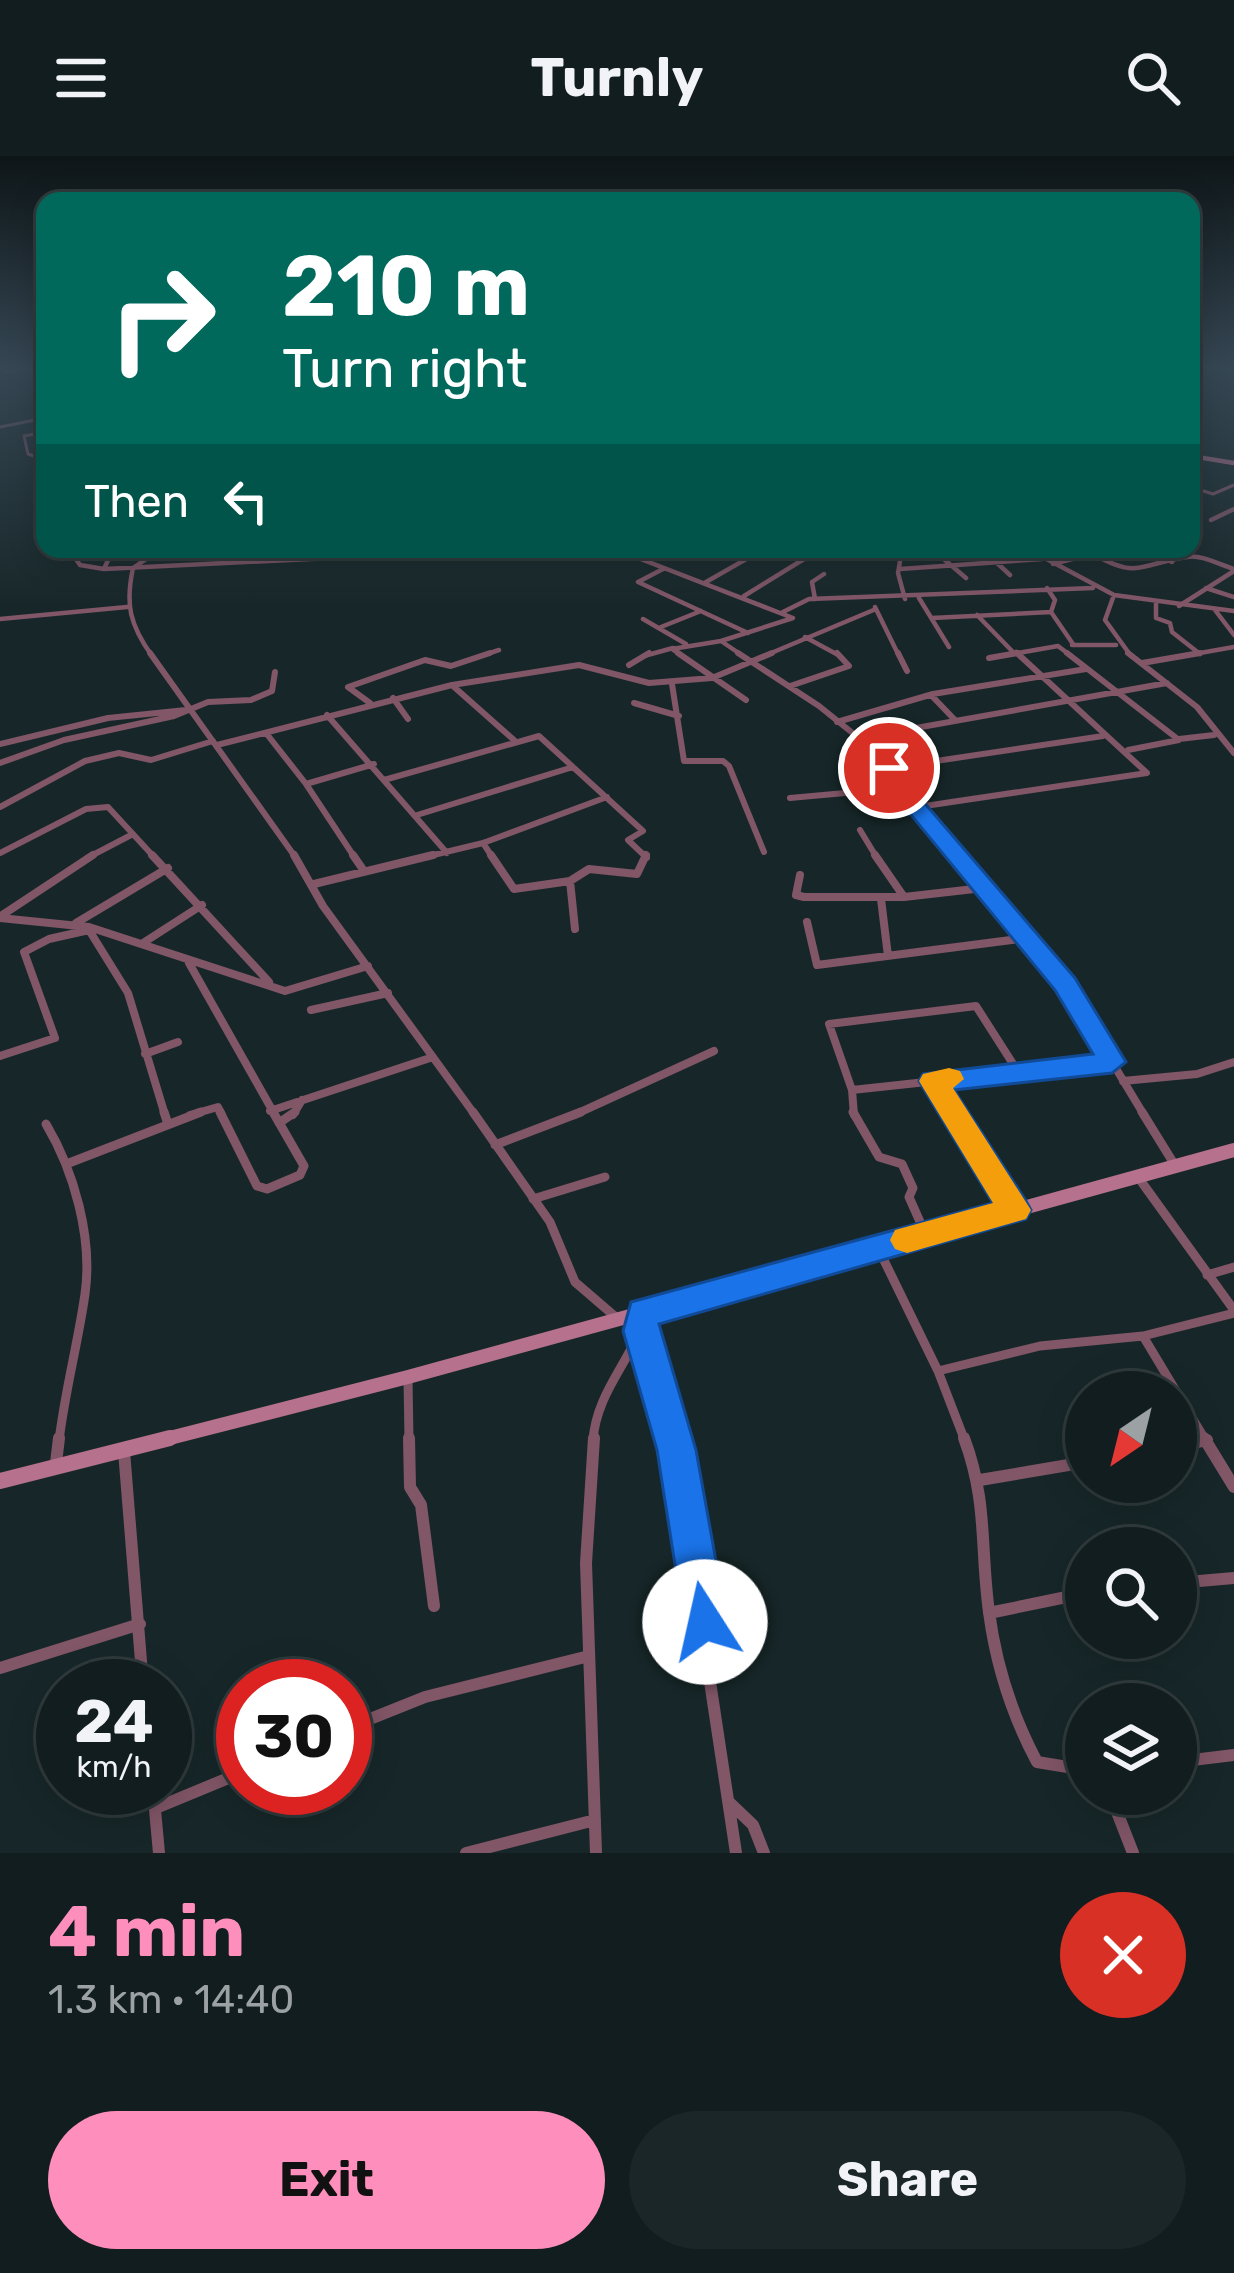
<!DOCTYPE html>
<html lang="en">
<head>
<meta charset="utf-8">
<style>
	body { margin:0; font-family:Rubik,sans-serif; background:#1a2628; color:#f1f3f6; height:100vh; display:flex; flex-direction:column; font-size:45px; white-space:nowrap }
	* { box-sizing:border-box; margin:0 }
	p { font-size:39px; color:#9ca2a4 }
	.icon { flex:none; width:66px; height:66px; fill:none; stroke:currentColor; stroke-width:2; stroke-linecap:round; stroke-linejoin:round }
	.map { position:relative; height:1697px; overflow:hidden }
	.drawer { display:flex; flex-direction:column; background:#111d1f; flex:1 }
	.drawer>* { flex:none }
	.guide { position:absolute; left:36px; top:36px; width:1164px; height:366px; border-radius:24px; box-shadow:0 6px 30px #0003,0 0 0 3px #303b3d; background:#00695c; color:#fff; overflow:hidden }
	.needle { width:78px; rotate:215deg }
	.buttons { position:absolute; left:1065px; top:1215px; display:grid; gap:24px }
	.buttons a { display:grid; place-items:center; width:132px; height:132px; border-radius:50%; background:#111d1f; box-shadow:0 6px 30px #0003,0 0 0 3px #303b3d; font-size:60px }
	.speed { position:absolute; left:36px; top:1503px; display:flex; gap:24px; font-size:60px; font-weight:700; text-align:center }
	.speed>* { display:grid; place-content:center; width:156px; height:156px; border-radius:50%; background:#111d1f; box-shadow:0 6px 30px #0003,0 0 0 3px #303b3d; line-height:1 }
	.speed small { font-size:30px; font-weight:400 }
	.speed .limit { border:18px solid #d22; background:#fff; color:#111 }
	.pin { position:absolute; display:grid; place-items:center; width:102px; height:102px; color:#fff; margin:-51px; border:6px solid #fff; border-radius:50%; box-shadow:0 3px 12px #0007 }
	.me { position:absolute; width:132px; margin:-66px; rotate:350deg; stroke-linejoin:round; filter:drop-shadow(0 0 9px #0008) }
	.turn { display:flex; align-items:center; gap:42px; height:252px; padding:0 48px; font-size:54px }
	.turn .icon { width:156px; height:156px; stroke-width:2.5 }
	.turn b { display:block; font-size:84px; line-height:102px }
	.then { display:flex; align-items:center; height:114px; padding:0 48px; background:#0003; gap:24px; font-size:45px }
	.round { display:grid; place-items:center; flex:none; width:126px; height:126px; border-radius:63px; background:#1a2628 }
	.headline { display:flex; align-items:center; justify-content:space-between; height:204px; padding:0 48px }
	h1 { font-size:72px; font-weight:700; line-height:90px; color:#fe8ebc }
	.cta { display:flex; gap:24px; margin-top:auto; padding:24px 48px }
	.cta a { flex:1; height:138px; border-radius:72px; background:#fe8ebc; color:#111; font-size:48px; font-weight:700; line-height:138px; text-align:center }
	.cta a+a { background:#1a2628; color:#f1f3f6 }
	header { display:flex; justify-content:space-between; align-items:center; height:156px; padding:0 48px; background:#111d1f; font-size:54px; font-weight:700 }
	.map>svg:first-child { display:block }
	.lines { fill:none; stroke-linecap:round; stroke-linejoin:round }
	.minor-far5 { stroke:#815667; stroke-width:3 }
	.minor-far4 { stroke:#815667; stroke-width:4.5 }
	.minor-far3 { stroke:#815667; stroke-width:6 }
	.minor-far2 { stroke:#815667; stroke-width:8 }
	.minor-far1 { stroke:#815667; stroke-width:9 }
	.minor { stroke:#815667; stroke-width:12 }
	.secondary-far2 { stroke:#b6718c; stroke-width:4.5 }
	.secondary-far1 { stroke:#b6718c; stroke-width:14 }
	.secondary { stroke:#b6718c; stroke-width:16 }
	.route { fill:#1a73e8; stroke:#114b97; stroke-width:3 }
	.slow { fill:#f59e0b }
</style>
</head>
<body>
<header><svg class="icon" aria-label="menu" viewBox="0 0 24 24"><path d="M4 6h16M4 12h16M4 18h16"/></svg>Turnly<svg class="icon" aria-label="search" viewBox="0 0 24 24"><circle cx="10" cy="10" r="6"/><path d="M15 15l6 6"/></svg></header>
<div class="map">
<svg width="1234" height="1697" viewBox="0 0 1234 1697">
	<rect width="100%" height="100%" fill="#172729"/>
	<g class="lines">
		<path class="minor-far5" d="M 6,216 L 18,214
			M 0,271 L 45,262
			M 45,276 L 24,280 L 28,298 L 45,304
			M 1191,331 L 1213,338 L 1234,329"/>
		<path class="minor-far4" d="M 1211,364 L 1234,353
			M 69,393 L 80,409 L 104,413
			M 113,393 L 104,413 L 515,393
			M 615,393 L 793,462 L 721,485 L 672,493 L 682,500
			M 699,393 L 744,404
			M 902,393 L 898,417 L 905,443
			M 932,393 L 966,422
			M 982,393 L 1010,419
			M 1028,393 L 1114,439 L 1234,455
			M 1085,393 C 1137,425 1135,409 1187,401 C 1201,398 1220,409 1234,413
			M 1144,393 L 1172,406
			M 573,399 L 578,393
			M 1053,408 L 1091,398
			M 663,413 L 638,426 L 748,477
			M 900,413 L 1042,403
			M 706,426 L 764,393
			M 1047,432 L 1055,444 L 1051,456 L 1073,488
			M 1206,432 L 1234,441
			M 1114,439 L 1105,464 L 1131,500
			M 744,440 L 817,395
			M 919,442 L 949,491
			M 815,443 L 812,426 L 824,418
			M 1156,447 L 1156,462 L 1170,467 L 1172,476 L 1200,498
			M 1179,450 L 1234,415
			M 875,451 L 899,500
			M 1215,454 L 1234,479
			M 783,456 L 809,443 L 1093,432
			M 977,459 L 1012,495
			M 932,462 L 1051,456
			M 0,463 L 127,451
			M 643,463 L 686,488
			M 661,471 L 701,455
			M 805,481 L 840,500
			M 721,485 L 743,500
			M 1072,489 L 1116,489
			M 1016,496 L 1020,500
			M 152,500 C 130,469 125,449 133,412 L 152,399 L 199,393
			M 481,500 L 499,494
			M 644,500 L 673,492
			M 764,500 L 876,453
			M 1001,500 L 1058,490 L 1071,500
			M 1183,500 L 1234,491"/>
		<path class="minor-far3" d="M 150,497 L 296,702
			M 678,497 L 746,544
			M 738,497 L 819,550 L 865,587 L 959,702
			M 898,497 L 907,515
			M 1067,497 L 1179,584 L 1128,594
			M 1128,497 L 1197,551 L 1234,597
			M 989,502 L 1018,497
			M 1142,507 L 1200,497
			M 629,509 L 649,497
			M 672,528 L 684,605 L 723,605 L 729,610 L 764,696
			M 453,530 L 514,584
			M 790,530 L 849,510 L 837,497
			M 931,539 L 954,563
			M 393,542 L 408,563
			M 370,547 L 348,531 L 425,504 L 451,510 L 490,497
			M 634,547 L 679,560
			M 327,559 L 447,697
			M 837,566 L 933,538 L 1086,513
			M 266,577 L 306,628 L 374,608
			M 860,582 L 1167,527
			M 1179,583 L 1214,579
			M 0,588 L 108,562 L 186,554
			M 217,589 L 452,529 L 579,509 L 649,527 L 712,522 L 772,497
			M 0,607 L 64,584 L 174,560 L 208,546 L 251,544 L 272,535 L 275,516
			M 889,612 L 1103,580
			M 384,624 L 539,580 L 643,675 L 628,684 L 647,702
			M 306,628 L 355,702
			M 790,642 L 900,632
			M 0,651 L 85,605 L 119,597 L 151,604 L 213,585
			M 918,651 L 1147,617 L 1017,497
			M 417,659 L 573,611
			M 860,674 L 877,702
			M 483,687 L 493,702
			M 0,697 L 86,653 L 108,651 L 155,702
			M 87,702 L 133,678
			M 421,702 L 483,687 L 607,641"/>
		<path class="minor-far2" d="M 152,699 L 269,826
			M 294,699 L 323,750 L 475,959
			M 353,699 L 364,715
			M 491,699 L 514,733 L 570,725 L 589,713 L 637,718 L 646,699
			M 875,699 L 904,741 L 983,732
			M 957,699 L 1066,828 L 1112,906
			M 800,719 L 796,739 L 804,741 L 902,741
			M 570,725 L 575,773
			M 314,728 L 433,699
			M 881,743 L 888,800
			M 1,760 L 93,699
			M 0,762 L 89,771 L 285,835 L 368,810
			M 807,766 L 817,809 L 1027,782
			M 76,767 L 168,712
			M 89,774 L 128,837 L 165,959
			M 143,787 L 202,749
			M 189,807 L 275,959
			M 311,854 L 388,837
			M 145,898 L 178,886
			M 0,900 L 55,882 L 24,796 L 49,783 L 89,774
			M 933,925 L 954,959
			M 1123,925 L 1197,918 L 1234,906
			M 852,934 L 829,868 L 976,850 L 1017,914
			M 270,955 L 433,901
			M 190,959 L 218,951 L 222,959
			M 293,959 L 302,944
			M 574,959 L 714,895
			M 854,959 L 852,934 L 1112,906 L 1144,959"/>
		<path class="minor-far1" d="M 164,956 L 167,965
			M 220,956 L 257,1030 L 267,1033 L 300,1019 L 304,1010 L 273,956
			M 473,956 L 550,1066 L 575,1126 L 618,1163
			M 853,956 L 879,1001 L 902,1008 L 913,1032 L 909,1041 L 925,1077
			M 953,956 L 1015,1054
			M 1142,956 L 1176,1011
			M 279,967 L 295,956
			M 46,968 C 74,1015 93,1082 85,1138 C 78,1187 65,1235 59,1285
			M 495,989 L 581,956
			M 69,1007 L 201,956
			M 1138,1021 L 1234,1154
			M 533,1043 L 605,1021
			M 878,1092 L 938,1215 L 965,1285
			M 1207,1119 L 1234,1111
			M 641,1175 L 674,1285
			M 1143,1180 L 1206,1285
			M 938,1215 L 1040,1190 L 1143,1180 L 1234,1157
			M 408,1222 L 409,1285
			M 593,1285 C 596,1233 638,1199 643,1158"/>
		<path class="minor" d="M 409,1282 L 410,1331 L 421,1349 L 434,1450
			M 594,1282 L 586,1407 L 596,1697
			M 673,1282 L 736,1697
			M 964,1282 C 988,1346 980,1391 989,1456 C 996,1509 1012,1559 1037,1606 L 1086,1614
			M 1204,1282 L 1234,1331
			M 1176,1290 L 1207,1284
			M 124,1295 L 143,1530
			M 56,1307 L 59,1282
			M 980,1324 L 1086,1306
			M 1176,1427 L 1234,1422
			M 989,1457 L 1086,1437
			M 0,1512 L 140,1468
			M 345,1573 L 425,1541 L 589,1500
			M 1176,1606 L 1234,1599
			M 153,1632 L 159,1697
			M 1110,1638 L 1133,1697
			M 730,1647 L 753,1669 L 764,1697
			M 156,1652 L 243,1616
			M 466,1697 L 595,1664"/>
		<path class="secondary-far2" d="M 1191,300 L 1234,307"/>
		<path class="secondary-far1" d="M 158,1285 L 408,1221 L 1234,994"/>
		<path class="secondary" d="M 0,1325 L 170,1282"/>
	</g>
	<linearGradient id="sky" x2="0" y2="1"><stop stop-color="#0d1517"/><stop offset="0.47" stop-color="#364754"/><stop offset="1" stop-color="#364754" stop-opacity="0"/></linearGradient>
	<rect width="1234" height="451" fill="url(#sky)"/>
	<path class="route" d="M 889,605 L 896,607 L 910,630 L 1075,822 L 1126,906 L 1112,917 L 954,934 L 1026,1045 L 1031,1054 L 1026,1063 L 659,1168 L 696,1294 L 727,1466 L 720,1481 L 705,1487 L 690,1481 L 684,1466 L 657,1294 L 623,1175 L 631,1146 L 993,1047 L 919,925 L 923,918 L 1093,898 L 1055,834 L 893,637 L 878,612 Z"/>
	<path class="slow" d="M 949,912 L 960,915 L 964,923 L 953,932 L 1031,1054 L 1026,1063 L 907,1097 L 895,1093 L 890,1084 L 895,1074 L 993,1047 L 919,925 L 923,918 Z"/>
</svg>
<div class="buttons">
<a><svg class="needle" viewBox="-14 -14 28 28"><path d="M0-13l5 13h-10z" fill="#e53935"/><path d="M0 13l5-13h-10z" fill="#9ca2a4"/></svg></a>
<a><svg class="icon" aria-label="search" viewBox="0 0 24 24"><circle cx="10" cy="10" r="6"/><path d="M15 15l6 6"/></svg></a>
<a><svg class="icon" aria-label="layers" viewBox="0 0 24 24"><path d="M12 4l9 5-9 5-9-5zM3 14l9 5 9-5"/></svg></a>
</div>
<div class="speed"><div>24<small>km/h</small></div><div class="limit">30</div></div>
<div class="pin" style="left:889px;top:612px;background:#d93025"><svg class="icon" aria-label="arrive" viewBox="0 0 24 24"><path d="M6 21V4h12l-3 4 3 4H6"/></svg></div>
<svg class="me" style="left:705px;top:1466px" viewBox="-20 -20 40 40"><circle r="19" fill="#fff"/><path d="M0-13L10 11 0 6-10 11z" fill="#1a73e8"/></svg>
<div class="guide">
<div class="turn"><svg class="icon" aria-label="right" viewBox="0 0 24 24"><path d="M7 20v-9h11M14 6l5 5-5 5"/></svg><div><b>210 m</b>Turn right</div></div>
<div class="then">Then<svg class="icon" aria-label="left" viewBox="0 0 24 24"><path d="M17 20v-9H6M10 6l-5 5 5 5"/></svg></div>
</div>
</div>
<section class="drawer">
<div class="headline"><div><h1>4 min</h1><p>1.3 km · 14:40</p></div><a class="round" style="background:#d93025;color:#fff"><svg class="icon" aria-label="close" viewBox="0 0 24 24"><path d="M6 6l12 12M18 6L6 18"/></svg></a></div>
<div class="cta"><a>Exit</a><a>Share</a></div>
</section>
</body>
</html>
